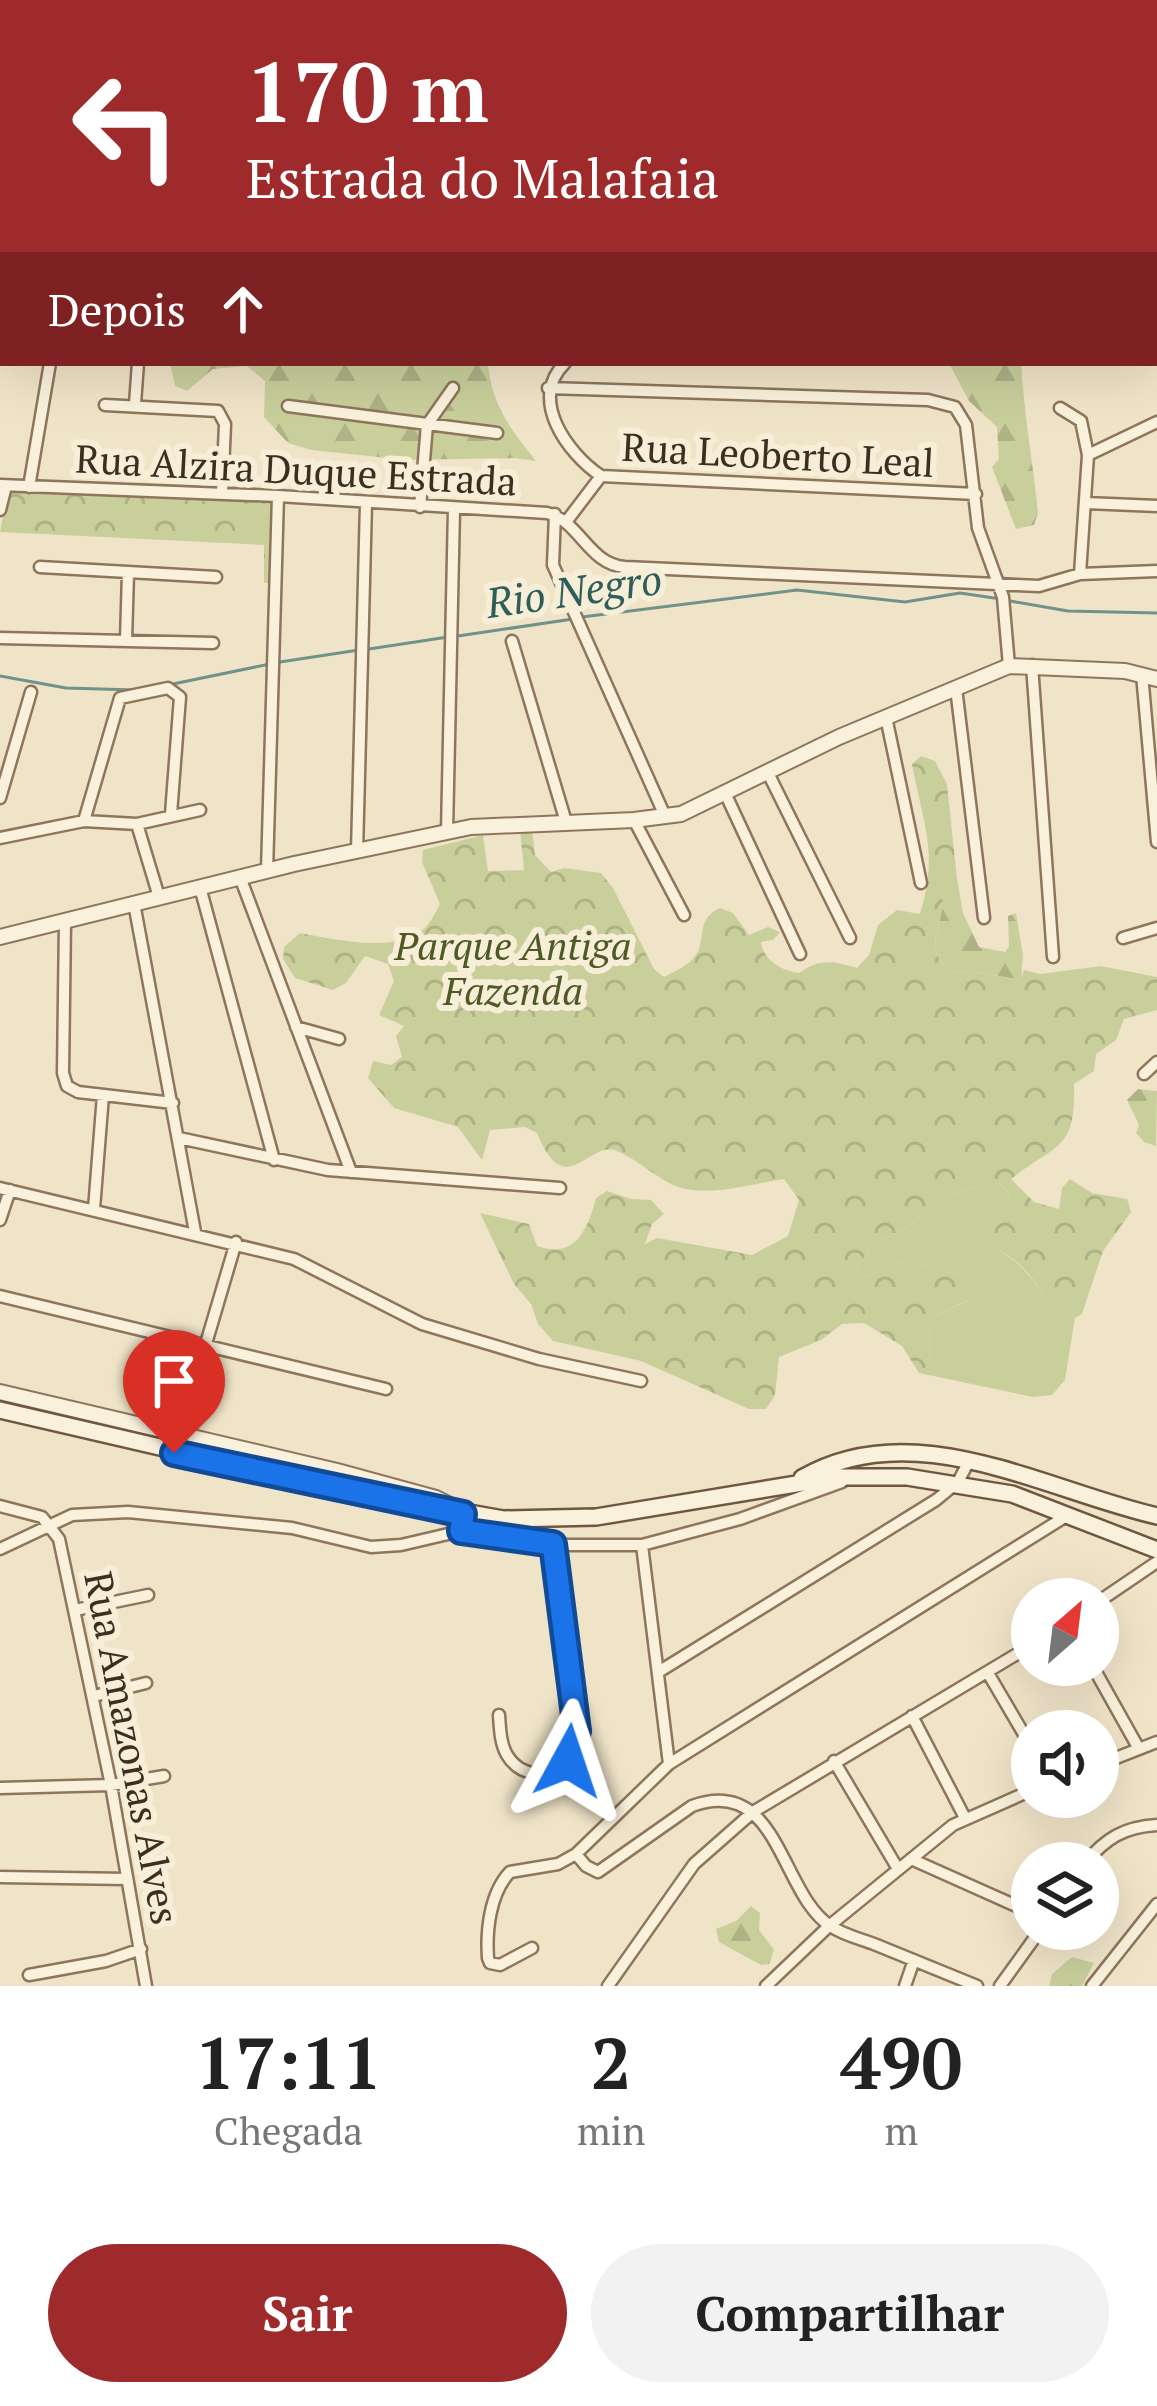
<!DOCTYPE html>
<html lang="pt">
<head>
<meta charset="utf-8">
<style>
	body { margin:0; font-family:"PT Serif",serif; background:#f2f2f2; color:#222; height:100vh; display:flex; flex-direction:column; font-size:45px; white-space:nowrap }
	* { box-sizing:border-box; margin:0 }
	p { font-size:39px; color:#767676 }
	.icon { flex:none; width:66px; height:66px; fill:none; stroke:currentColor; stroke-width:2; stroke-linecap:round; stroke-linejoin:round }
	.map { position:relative; height:1986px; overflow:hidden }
	.details { display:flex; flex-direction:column; background:#fff; flex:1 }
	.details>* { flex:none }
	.top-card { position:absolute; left:0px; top:0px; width:1158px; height:366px; box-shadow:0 12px 48px #0002; background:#9e2a2b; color:#fff; overflow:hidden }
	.needle { width:78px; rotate:28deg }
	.tools { position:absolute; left:1011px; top:1578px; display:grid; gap:24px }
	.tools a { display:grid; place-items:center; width:108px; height:108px; border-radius:50%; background:#fff; box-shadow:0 12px 48px #0002; font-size:60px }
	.pin { position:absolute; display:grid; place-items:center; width:102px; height:102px; color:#fff; margin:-123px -51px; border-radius:50% 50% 50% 0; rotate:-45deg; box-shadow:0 0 12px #0007 }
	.pin .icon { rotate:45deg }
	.me { position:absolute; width:132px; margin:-66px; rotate:5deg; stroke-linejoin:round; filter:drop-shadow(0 0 9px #0008) }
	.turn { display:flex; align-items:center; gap:42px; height:252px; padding:0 48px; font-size:54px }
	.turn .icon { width:156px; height:156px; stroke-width:2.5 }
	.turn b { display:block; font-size:84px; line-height:102px }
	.then { display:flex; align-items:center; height:114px; padding:0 48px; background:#0003; gap:24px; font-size:45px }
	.eta { display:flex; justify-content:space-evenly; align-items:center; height:204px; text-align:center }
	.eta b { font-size:72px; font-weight:600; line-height:84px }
	.cta { display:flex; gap:24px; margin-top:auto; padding:24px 48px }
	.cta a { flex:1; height:138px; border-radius:72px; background:#9e2a2b; color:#fff; font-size:48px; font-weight:600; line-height:138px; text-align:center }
	.cta a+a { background:#f2f2f2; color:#222 }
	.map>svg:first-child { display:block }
	.green { fill:#c9cf9b }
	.forest { fill:url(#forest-firs) }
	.park { fill:url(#park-crowns) }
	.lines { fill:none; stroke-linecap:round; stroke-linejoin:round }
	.stream { stroke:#6f938a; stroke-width:3 }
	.minor-casing { stroke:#8d765c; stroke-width:15 }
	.tertiary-casing { stroke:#8d765c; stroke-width:18 }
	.secondary-casing { stroke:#6f573f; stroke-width:20 }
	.minor { stroke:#faf1dc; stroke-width:10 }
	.tertiary { stroke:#faf1dc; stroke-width:14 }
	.secondary { stroke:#faf1dc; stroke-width:15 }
	.route-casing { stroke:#114b97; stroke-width:30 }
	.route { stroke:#1a73e8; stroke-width:21 }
	.labels { text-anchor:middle; stroke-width:12; stroke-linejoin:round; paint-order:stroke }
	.street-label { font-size:39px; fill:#3d2e20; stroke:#f7eed8 }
	.park-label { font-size:39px; font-style:italic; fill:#4d5a26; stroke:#f7eed8 }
	.water-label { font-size:42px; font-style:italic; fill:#2f5d5a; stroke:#f7eed8 }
</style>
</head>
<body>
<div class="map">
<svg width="1157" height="1986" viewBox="0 0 1157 1986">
	<defs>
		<pattern id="forest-firs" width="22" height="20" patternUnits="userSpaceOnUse" patternTransform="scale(3)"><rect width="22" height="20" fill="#c9cf9b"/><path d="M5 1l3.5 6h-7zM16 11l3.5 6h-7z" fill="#aeb285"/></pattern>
		<pattern id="park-crowns" width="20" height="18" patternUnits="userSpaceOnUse" patternTransform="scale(3)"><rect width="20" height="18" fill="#c9cf9b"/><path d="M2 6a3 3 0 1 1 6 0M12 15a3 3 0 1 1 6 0" fill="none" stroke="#aeb285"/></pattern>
	</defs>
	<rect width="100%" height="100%" fill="#f0e4c8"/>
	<path class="green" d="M 998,1182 L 1010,1194 L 1001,1213 L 981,1228 C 996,1255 1003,1249 1021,1267 C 1045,1290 1041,1304 1075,1318 L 1065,1380 L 1052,1395 L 1033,1397 L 919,1373 L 929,1365 L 930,1318 L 968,1301 L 959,1275 L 922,1264 L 915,1257 L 865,1277 L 856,1269 L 872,1245 L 908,1227 L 942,1199 L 976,1186 Z"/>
	<path class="forest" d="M 170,363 L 488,363 C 491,404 511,430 536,461 L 515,458 L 407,460 L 311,450 L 288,443 L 264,417 L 265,381 L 247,366 L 213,369 L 187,391 L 175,386 Z
		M 949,363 L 1021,363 C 1024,414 1033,462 1038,513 L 1034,525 L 1016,529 L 992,467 L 999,459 L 997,427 L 969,401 Z
		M 957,879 L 963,913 L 979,947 L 1005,952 L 1009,946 L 1008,916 L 1016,913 L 1023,955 L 1021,980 L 970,971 L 952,972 C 931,956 933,941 940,919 C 944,904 940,894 950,880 Z
		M 1138,1089 L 1157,1091 L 1156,1146 L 1144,1142 L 1136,1133 L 1139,1125 L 1127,1100 Z
		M 751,1906 L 760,1913 L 759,1930 L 774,1950 L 769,1964 L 761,1965 L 719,1942 L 716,1929 L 736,1921 Z
		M 1072,1957 L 1094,1963 L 1082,1986 L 1049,1986 L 1052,1974 Z"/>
	<path class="park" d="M 8,490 L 275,499 L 273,583 L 264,583 L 264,545 L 0,532 Z
		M 921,756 L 935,761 L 947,784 L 957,879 L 950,881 C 940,894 944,904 940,919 C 933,941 931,957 952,972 L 970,971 L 1020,980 L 1024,970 L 1040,974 L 1101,966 L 1157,977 L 1157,1010 L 1124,1019 L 1116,1040 L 1096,1054 L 1094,1071 L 1074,1084 C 1076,1151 1057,1143 1011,1179 L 1034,1202 L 1059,1209 L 1062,1188 L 1070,1179 L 1092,1193 L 1127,1199 L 1131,1212 L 1103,1251 L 1082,1314 L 1075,1318 C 1040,1304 1045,1289 1021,1266 C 1002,1248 996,1255 980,1228 L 1001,1213 L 1010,1194 L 999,1183 L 976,1186 L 942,1199 L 908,1227 L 872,1245 L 856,1269 L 865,1277 L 915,1257 L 922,1264 L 959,1275 L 982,1294 L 930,1318 L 929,1365 L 919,1373 L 902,1346 L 864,1323 L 842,1324 L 821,1340 L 779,1357 L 775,1395 L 766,1409 L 749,1409 L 641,1361 L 553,1341 L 538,1324 L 531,1304 L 514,1284 L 480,1213 L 529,1224 L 537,1246 C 575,1260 588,1229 596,1198 L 607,1191 L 631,1199 L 651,1200 L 664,1214 L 652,1224 L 645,1244 L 657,1238 L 752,1255 L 788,1236 L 799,1200 L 784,1179 C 749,1184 706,1199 673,1185 C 654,1176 637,1159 617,1151 C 588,1139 566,1204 537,1133 L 525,1127 L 490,1130 L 482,1160 L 458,1127 L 394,1108 L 368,1078 L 373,1061 L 391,1065 L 402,1057 L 396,1036 L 404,1026 L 379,1015 L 394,981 L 388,964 L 365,956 L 346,983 L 333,990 L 295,978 L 283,959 L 284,947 L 300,933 C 333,939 396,954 424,929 C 431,923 436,911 440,904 L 422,862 L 423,850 L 483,835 L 488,871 L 524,870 L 520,830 L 532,829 L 535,855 L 551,872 L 564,868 L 601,873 L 613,888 L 654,969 L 664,977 C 673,972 684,968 692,960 C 709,943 693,920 720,908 L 733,913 L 749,935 L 768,927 L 780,932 L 773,940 L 761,942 C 764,961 781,970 799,973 C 820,958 834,961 857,968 L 869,955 L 878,925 L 897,910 L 920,914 C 939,851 923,825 912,764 Z"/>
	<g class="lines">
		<path class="stream" d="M 1010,601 L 1068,611 L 1157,613
			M 582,617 L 797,590 L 905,602 L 960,593 L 1001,599
			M 458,636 L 573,619
			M 369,649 L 448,637
			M 280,662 L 359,650
			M 0,676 L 66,688 L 135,690
			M 168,685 L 270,664"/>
		<g class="minor-casing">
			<path id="minor" d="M 908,0 L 909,3
				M 1057,0 L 1057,3
				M 76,3 L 77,0
				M 1148,3 L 1157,2
				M 0,53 L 3,51
				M 1155,89 L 1157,89
				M 1155,183 L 1157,183
				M 1155,262 L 1157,262
				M 565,363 C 528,399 567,453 601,476
				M 548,388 L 928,400 L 955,407 L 966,425 L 978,528 L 1003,597 L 1009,666
				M 135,404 L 138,363
				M 105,405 L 218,411 L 225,424 L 222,494
				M 288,406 L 497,433
				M 1060,408 L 1081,421 L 1088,455 L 1080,574
				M 1088,455 L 1157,422
				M 601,476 L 976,494
				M 0,485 L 278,496 L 547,513 C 580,521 588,564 625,567 L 1039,586 L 1080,574 L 1157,571
				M 29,487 L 50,363
				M 1086,503 L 1157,506
				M 420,507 L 427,425 L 453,388
				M 0,510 L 6,486
				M 555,514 L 553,565 L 665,816
				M 566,522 L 601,476
				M 40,567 L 216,577
				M 0,638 L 213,643
				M 126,640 L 128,573
				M 512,641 L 566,822
				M 1032,665 L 1053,957
				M 1142,674 L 1157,842
				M 956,688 L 984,918
				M 886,717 L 921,883
				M 768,773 L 850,938
				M 726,795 L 800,954
				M 0,798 L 31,692
				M 634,820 L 684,915
				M 84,821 L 120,698 L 168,688 L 180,697 L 171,814
				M 137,824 L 159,897
				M 447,832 L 454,509
				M 0,838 L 84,821 L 137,824 L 200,810
				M 357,852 L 366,503
				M 267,871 L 278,496
				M 240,877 L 351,1172
				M 200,887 L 274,1160
				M 134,903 L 195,1232
				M 65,921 L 63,1073 L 67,1086 L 78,1092 L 173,1103
				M 1123,938 L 1157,928
				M 296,1027 L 339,1039
				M 1144,1074 L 1157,1062
				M 179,1138 L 328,1170 L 560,1188
				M 0,1188 L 294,1259 L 422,1324 L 539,1359 L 641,1381
				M 94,1209 L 103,1095
				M 0,1220 L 10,1190
				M 0,1296 L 386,1389
				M 174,1452 L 236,1242
				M 0,1506 L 42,1517 L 59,1539 L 111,1785 L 146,1986
				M 642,1545 L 669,1764
				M 0,1549 L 72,1515 L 128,1512 L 292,1528 L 371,1547 L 401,1545 L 461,1531 L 553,1545 L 642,1545 L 740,1519 L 842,1482
				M 1098,1602 L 1157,1562
				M 75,1610 L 148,1595
				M 1092,1665 L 1139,1749
				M 660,1671 L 936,1500 L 958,1482 L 969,1461
				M 988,1673 L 1032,1748
				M 94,1696 L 146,1683
				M 499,1715 C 500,1728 500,1743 507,1755 C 521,1778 550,1779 568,1761 L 577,1731 L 553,1545
				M 912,1716 L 964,1816
				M 834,1761 L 898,1869
				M 1098,1765 L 1157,1742
				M 0,1788 L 111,1785 L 164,1776
				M 576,1854 L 586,1866 L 598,1872 L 692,1806 C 780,1774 780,1896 832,1927 C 844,1935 861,1939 874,1944 C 909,1958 943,1972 977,1986
				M 911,1859 L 1032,1913
				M 1085,1863 C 1106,1838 1124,1827 1157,1825
				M 0,1877 L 127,1879
				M 532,1948 L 500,1965 L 490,1963 L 488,1958 C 486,1930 490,1893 510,1872 L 558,1864 L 576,1854 L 669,1764 L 1068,1515
				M 29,1975 L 106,1961 L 141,1949
				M 608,1986 L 694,1864 L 753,1812 L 1032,1645
				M 766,1986 L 829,1926 L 953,1825 L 1032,1790
				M 905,1986 L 914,1960
				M 1000,1986 L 1041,1929
				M 1092,1986 L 1157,1904"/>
		</g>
		<g class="tertiary-casing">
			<path id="tertiary" d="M 0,153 L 3,168
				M 0,233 L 3,226
				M 0,937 L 294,864 L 471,827 L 634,820 L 681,814 L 839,737 L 1009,666 L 1125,671 L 1157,679
				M 0,1392 L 337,1471 L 436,1498 L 454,1507"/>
		</g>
		<g class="secondary-casing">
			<path id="secondary" d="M 0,1410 L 363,1494 L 503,1519 L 596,1517 L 839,1477 L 907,1477 L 1012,1494 L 1157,1550
				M 802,1478 C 914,1413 1044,1490 1157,1516"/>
		</g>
		<use href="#minor" class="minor"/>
		<use href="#tertiary" class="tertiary"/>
		<use href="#secondary" class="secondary"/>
	</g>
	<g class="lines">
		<g class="route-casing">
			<path id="route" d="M 174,1453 L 463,1514 L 461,1531 L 553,1544 L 577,1731 L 568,1761"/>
		</g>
		<use href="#route" class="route"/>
	</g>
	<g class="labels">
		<g class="street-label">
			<text transform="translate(778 455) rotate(3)" y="14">Rua Leoberto Leal</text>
			<text transform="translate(296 470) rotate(3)" y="14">Rua Alzira Duque Estrada</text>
			<text transform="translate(132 1748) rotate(79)" y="14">Rua Amazonas Alves</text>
		</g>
		<g class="park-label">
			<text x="513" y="960">Parque Antiga<tspan x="513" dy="45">Fazenda</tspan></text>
		</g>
		<g class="water-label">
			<text transform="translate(574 591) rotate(-8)" y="15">Rio Negro</text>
		</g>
	</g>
</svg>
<div class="tools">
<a><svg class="needle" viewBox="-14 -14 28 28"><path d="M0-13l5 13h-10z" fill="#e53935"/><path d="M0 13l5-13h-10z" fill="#767676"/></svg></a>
<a><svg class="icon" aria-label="sound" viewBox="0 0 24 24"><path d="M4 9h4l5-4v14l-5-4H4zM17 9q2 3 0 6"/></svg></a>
<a><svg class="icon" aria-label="layers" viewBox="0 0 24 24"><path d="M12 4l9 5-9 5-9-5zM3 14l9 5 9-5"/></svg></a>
</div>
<div class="pin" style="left:174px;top:1453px;background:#d93025"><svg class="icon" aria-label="arrive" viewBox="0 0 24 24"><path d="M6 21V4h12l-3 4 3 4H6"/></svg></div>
<svg class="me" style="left:568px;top:1761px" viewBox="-20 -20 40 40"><path d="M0-17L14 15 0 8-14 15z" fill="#1a73e8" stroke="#fff" stroke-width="4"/></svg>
<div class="top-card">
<div class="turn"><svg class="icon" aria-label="left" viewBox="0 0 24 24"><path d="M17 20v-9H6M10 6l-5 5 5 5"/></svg><div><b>170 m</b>Estrada do Malafaia</div></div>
<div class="then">Depois<svg class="icon" aria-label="ahead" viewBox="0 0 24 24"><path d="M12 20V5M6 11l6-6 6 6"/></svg></div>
</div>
</div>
<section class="details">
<div class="eta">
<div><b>17:11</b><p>Chegada</p></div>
<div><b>2</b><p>min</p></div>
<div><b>490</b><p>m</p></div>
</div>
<div class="cta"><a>Sair</a><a>Compartilhar</a></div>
</section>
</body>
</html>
